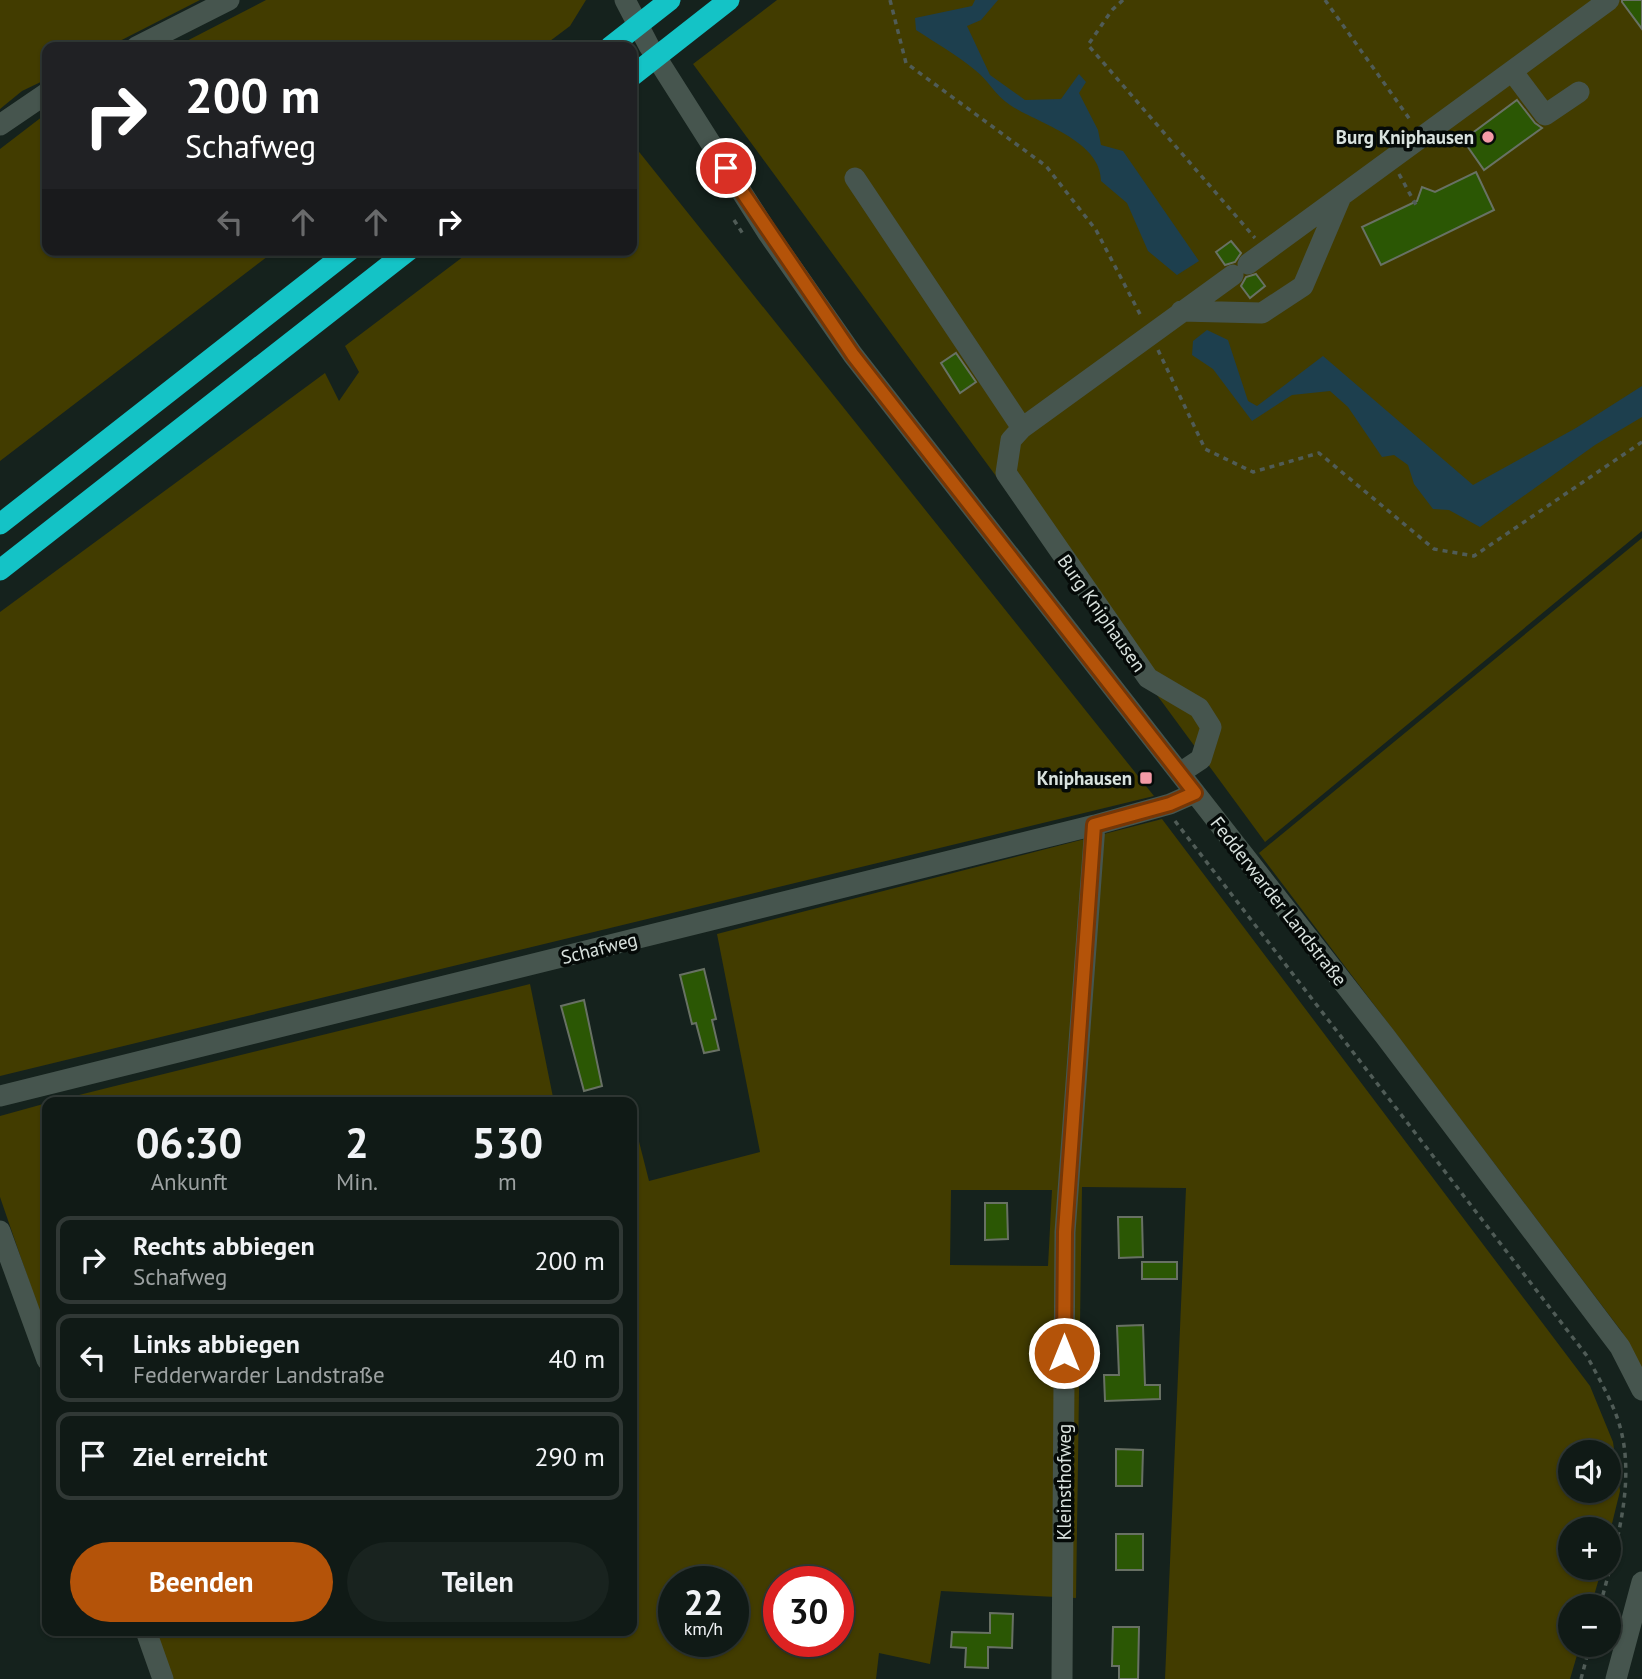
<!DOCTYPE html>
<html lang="de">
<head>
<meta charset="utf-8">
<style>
	body { margin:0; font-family:"PT Sans",sans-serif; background:#19231f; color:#f1f3f6; height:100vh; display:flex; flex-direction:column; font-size:26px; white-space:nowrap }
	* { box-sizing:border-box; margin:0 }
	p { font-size:23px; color:#9ca1a1 }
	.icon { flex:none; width:38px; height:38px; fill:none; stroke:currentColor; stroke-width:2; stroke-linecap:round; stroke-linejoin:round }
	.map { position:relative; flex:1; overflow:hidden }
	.panel { position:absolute; left:42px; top:1097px; width:595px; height:539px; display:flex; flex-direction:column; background:#101a16; border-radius:14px; box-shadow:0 2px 5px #0004,0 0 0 2px #303835 }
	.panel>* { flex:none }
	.top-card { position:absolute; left:42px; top:42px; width:595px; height:214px; border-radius:14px; box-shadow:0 2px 5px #0004,0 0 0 2px #303835; background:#202124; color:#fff; overflow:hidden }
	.controls { position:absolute; left:1558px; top:1440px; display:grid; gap:14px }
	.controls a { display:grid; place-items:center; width:63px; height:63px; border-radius:50%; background:#101a16; box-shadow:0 2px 5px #0004,0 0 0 2px #303835; font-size:35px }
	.speed { position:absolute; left:658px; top:1566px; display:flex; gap:14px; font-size:35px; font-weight:700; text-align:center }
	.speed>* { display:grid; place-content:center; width:91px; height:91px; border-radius:50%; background:#101a16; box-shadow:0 2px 5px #0004,0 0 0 2px #303835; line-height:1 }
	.speed small { font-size:18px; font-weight:400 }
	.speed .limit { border:10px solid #d22; background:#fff; color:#111 }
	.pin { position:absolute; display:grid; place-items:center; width:60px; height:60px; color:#fff; margin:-30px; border:4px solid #fff; border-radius:50%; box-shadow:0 2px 7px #0007 }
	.me { position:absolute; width:77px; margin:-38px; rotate:0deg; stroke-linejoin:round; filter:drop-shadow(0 0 5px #0008) }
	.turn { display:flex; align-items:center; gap:24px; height:147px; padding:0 28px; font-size:32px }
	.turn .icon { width:91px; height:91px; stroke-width:2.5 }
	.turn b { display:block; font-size:49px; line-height:60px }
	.lanes { display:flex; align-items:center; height:66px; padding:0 28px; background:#0003; justify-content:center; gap:35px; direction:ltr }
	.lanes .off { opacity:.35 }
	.eta { display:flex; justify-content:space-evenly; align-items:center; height:119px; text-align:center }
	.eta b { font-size:42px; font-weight:800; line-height:49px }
	.primary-button { display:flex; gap:14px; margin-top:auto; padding:14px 28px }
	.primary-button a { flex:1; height:80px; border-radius:42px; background:#b45309; color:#fff; font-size:28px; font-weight:800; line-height:80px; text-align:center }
	.primary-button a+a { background:#19231f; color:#f1f3f6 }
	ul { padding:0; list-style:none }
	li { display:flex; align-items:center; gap:21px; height:88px; margin:0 14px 10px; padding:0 14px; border:4px solid #303835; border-radius:14px }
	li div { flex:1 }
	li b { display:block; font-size:26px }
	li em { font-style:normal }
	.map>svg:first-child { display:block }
	.green { fill:#423c00; fill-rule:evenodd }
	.water { fill:#1d3f4e }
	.building { fill:#2b5704; stroke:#687164; stroke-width:2 }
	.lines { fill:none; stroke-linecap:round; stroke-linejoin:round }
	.path { stroke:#505c57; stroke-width:3.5; stroke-dasharray:5 5; stroke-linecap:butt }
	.minor { stroke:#46554e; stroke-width:21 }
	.highway { stroke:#14c3c6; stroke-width:21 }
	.route-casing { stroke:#753606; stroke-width:18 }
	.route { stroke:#b45309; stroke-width:12 }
	.poi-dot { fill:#f49aa6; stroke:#050a08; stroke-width:2.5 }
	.labels { text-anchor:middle; stroke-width:7; stroke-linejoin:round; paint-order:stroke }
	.poi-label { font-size:19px; font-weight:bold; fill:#d9e2de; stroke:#050a08; text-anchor:end }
	.street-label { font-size:19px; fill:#d9e2de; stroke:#050a08 }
</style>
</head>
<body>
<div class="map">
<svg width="1642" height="1679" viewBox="0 0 1642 1679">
	<rect width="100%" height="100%" fill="#15221d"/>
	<path class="green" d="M 0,0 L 200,0 L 108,47 L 47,47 L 47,79 L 22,91 L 0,109 Z
		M 266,0 L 586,0 L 570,26 L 542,47 L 175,47 Z
		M 777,0 L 1642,0 L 1642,531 L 1265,842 L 693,64 Z
		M 47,113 L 47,250 L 276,250 L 0,461 L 0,149 Z
		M 632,143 L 1154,796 L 0,1076 L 0,612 L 325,373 L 339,401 L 359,372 L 345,346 L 472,250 L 632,250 Z
		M 1642,538 L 1642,1370 L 1622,1332 L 1259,853 Z
		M 1162,819 L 1590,1386 L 1613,1442 L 1620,1491 L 1608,1540 L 1608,1530 L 1570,1530 L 1570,1568 L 1602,1568 L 1591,1606 L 1570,1606 L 1570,1645 L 1580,1645 L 1570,1679 L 1165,1679 L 1186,1188 L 1082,1187 L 1076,1598 L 941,1591 L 930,1664 L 879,1653 L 876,1679 L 169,1679 L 151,1631 L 632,1631 L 632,1114 L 649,1181 L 760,1152 L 717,934 ZM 951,1190 L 1052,1190 L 1048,1266 L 950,1265 ZM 1570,1452 L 1608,1452 L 1608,1491 L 1570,1491 ZM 674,1582 L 733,1582 L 733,1642 L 674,1642 ZM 779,1582 L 838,1582 L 838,1642 L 779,1642 Z
		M 530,984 L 554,1102 L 51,1102 L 111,1087 Z
		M 47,1103 L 47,1334 L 0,1197 L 0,1116 Z"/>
	<path class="water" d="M 975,0 L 998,0 L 981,20 L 967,26 L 990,75 L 1025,100 L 1061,99 L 1079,74 L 1086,82 L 1079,93 L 1098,130 L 1101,145 L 1123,151 L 1199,261 L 1177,275 L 1148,251 L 1127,203 L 1101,181 C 1101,140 1037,123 1010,105 C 995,95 988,80 975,70 C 957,55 936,43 916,30 L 915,18 L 972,6 Z
		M 1207,330 L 1228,340 L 1248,401 L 1257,406 L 1323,356 L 1473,485 L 1576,428 L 1642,386 L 1642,417 L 1595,445 L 1480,527 L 1449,510 L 1433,509 L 1414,484 L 1408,465 L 1394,455 L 1382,457 L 1348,407 L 1330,391 L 1292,395 L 1252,421 L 1213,369 L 1192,355 L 1193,341 Z"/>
	<path class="building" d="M 1622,0 L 1642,0 L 1642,29 L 1622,2 Z
		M 1517,100 L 1535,123 L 1542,128 L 1484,170 L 1463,140 Z
		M 1476,172 L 1494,210 L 1381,265 L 1362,227 L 1417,201 L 1422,187 L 1435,192 Z
		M 1231,241 L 1241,253 L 1235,262 L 1225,265 L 1216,252 Z
		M 1256,274 L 1265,286 L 1250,298 L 1241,286 L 1246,277 Z
		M 956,353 L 976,382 L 960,393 L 941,363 Z
		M 704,969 L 716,1019 L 712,1020 L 719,1050 L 704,1053 L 696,1023 L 692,1024 L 680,975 Z
		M 584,1000 L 602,1086 L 584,1091 L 561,1006 Z
		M 985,1203 L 1007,1203 L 1008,1239 L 985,1240 Z
		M 1118,1217 L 1142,1217 L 1143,1257 L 1119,1258 Z
		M 1142,1262 L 1177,1262 L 1177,1279 L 1142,1279 Z
		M 1143,1325 L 1145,1385 L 1160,1385 L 1160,1399 L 1105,1401 L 1104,1375 L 1119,1375 L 1117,1326 Z
		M 1116,1449 L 1143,1450 L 1142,1486 L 1116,1486 Z
		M 1116,1534 L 1143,1534 L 1143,1570 L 1116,1570 Z
		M 990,1613 L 1013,1614 L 1012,1648 L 988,1647 L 988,1668 L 965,1667 L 966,1648 L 951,1647 L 952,1632 L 990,1633 Z
		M 1113,1627 L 1139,1627 L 1138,1679 L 1119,1679 L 1119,1666 L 1112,1666 Z"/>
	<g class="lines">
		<path class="path" d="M 890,0 L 906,63 L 1046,166 L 1096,230 L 1142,318
			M 1123,0 L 1112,10 L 1088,45 L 1255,238
			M 1325,0 L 1411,121
			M 1399,174 L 1416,205
			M 734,220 L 743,234
			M 1158,350 L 1205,449 L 1253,472 L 1319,453 L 1434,549 L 1474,556 L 1642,442
			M 1175,821 L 1587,1356 C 1598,1377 1610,1397 1618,1420 C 1638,1480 1615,1548 1600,1606
			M 1581,1679 L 1590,1645"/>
		<path class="minor" d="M 625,0 L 649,46 L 767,232 L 853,355 L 1385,1036 L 1620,1347 L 1642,1390
			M 136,47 L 229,0
			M 1512,71 L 1545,115 L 1579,92
			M 0,125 L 47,93
			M 855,178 L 1022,428
			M 1248,264 L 1609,0
			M 1181,311 L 1262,313 L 1303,286 L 1340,199
			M 1180,773 L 1201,759 L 1211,727 L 1199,708 L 1148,678 L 1006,473 L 1011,440 L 1022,428 L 1233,275
			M 0,1096 L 1095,825 L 1170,804 L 1195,793
			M 0,1231 L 47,1360
			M 146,1631 L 163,1679
			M 1062,1679 L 1065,1232 L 1095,825
			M 1616,1679 L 1642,1582"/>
		<path class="highway" d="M 610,47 L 670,0
			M 632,76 L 729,0
			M 0,524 L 350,250
			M 0,570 L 409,250"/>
	</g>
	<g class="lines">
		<g class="route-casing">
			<path id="route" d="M 726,168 L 853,355 L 1195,793 L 1170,804 L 1094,825 L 1065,1232 L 1064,1353"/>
		</g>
		<use href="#route" class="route"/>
	</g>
	<g class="poi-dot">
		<circle cx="1488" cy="137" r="7"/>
		<rect x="1139" y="771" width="14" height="14" rx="3.5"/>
	</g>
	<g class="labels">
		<g class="poi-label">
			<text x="1474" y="144">Burg Kniphausen</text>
			<text x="1132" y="785">Kniphausen</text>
		</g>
		<g class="street-label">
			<text transform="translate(1102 613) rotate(55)" y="7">Burg Kniphausen</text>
			<text transform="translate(1279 901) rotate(52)" y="7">Fedderwarder Landstraße</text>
			<text transform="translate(599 948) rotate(-14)" y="7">Schafweg</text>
			<text transform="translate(1064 1482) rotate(-90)" y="7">Kleinsthofweg</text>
		</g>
	</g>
</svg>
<div class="controls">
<a><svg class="icon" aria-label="sound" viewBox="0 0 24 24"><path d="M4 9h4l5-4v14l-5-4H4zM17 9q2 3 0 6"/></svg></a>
<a>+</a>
<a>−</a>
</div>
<div class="speed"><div>22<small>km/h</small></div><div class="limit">30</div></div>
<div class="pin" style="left:726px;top:168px;background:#d93025"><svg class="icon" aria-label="arrive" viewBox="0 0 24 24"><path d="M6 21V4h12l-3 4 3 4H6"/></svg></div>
<svg class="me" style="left:1064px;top:1353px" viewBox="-20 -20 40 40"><circle r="17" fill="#b45309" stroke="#fff" stroke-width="3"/><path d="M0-11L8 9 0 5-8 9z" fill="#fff"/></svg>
<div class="top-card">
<div class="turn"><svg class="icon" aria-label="right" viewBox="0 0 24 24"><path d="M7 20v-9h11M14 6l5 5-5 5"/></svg><div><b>200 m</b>Schafweg</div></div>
<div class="lanes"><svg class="icon off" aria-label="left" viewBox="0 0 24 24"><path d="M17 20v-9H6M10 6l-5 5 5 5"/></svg><svg class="icon off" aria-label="ahead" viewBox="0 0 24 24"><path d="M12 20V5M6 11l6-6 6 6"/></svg><svg class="icon off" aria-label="ahead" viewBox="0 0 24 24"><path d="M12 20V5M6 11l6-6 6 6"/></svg><svg class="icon" aria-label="right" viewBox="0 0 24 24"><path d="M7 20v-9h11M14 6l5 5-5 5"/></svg></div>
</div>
<section class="panel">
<div class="eta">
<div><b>06:30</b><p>Ankunft</p></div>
<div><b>2</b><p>Min.</p></div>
<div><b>530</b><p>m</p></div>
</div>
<ul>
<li><svg class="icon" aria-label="right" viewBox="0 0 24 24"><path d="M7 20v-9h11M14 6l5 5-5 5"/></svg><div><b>Rechts abbiegen</b><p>Schafweg</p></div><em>200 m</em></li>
<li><svg class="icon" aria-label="left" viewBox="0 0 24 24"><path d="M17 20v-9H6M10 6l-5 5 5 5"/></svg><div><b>Links abbiegen</b><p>Fedderwarder Landstraße</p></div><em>40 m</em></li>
<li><svg class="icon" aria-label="arrive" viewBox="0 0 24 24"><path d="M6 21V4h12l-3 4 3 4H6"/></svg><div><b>Ziel erreicht</b></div><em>290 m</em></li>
</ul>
<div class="primary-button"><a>Beenden</a><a>Teilen</a></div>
</section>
</div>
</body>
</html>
